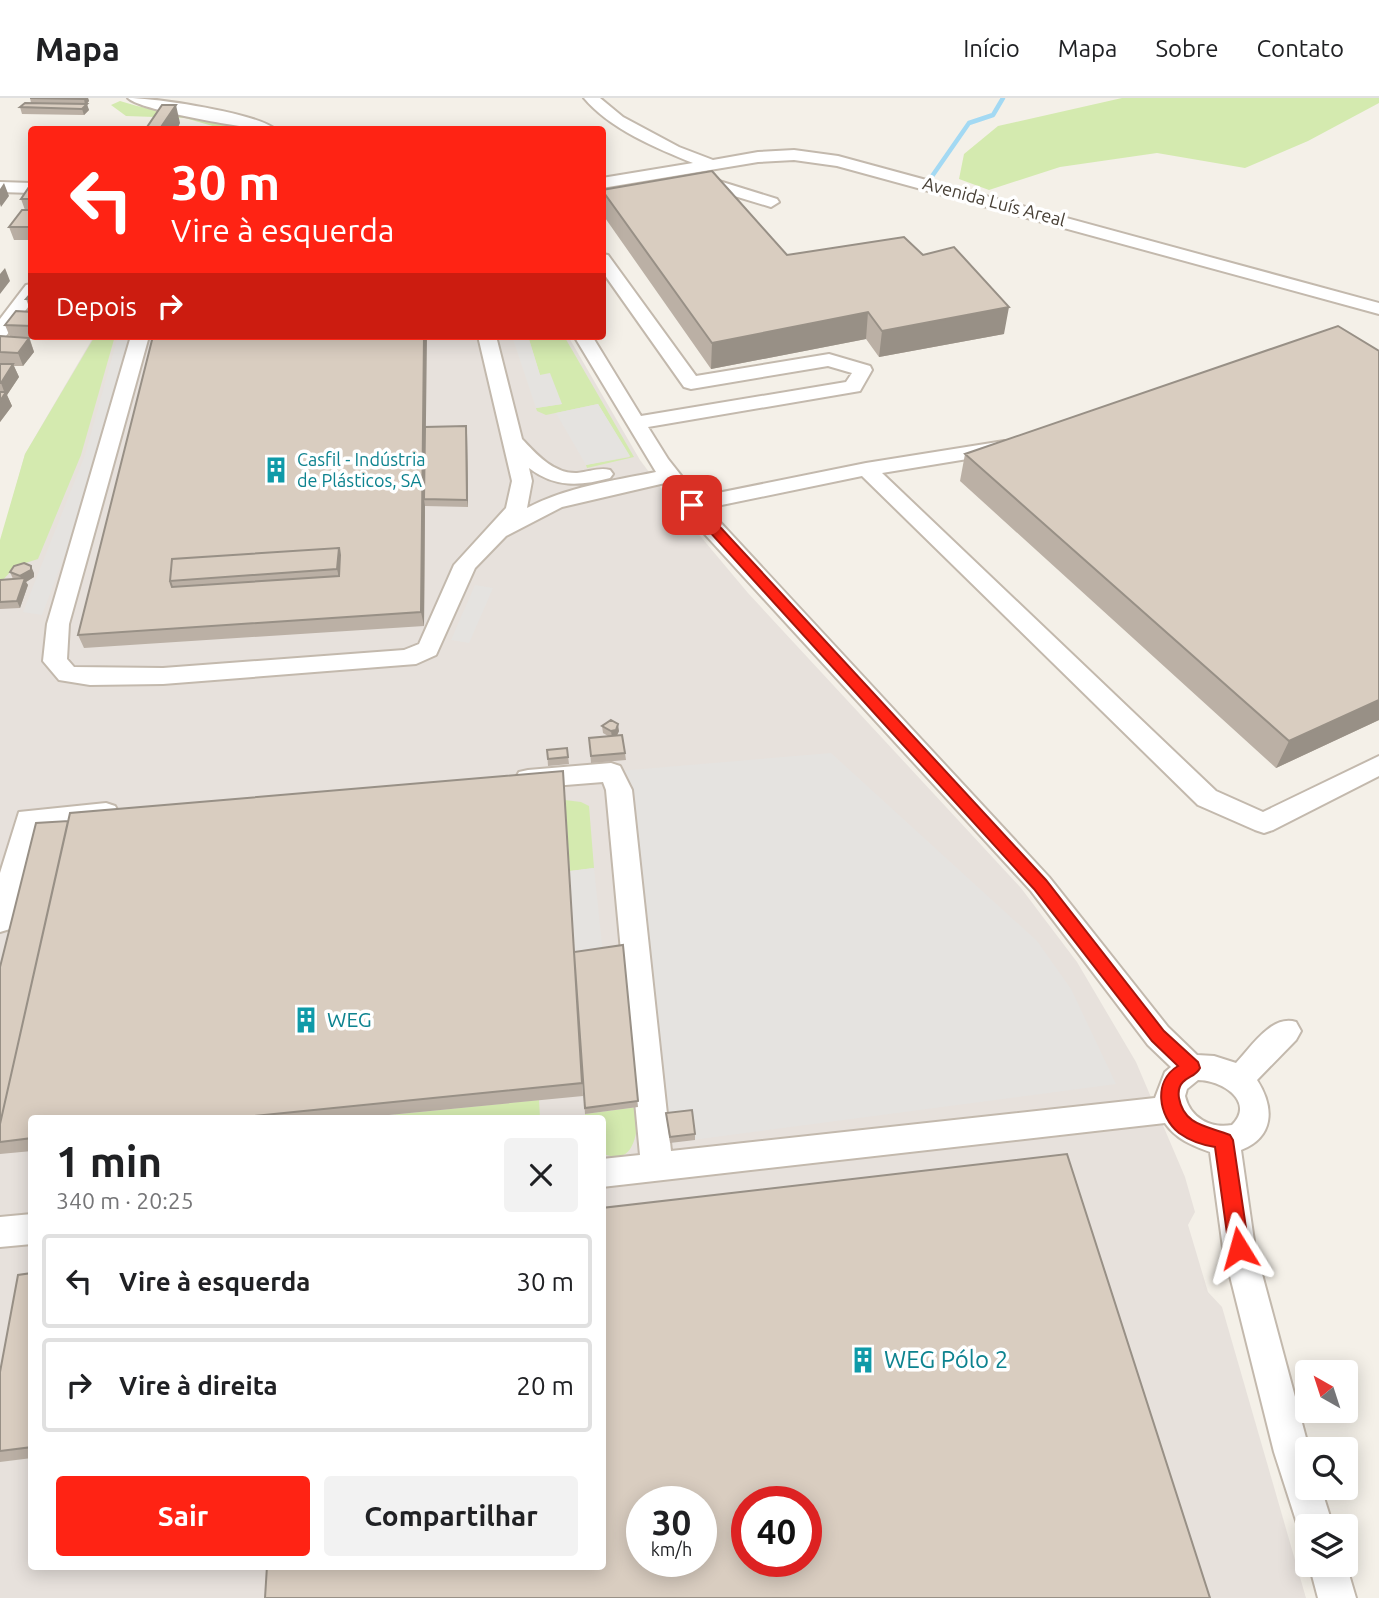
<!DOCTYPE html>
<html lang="pt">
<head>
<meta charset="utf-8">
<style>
	body { margin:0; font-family:Ubuntu,sans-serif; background:#f2f2f2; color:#202124; height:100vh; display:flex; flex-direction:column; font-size:26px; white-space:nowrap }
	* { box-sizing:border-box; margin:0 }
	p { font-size:23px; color:#757577 }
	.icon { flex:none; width:38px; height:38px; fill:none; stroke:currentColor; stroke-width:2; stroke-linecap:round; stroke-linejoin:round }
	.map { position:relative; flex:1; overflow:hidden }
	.sheet { position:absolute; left:28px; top:1017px; width:578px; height:455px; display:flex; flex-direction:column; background:#fff; border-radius:7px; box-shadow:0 4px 18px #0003 }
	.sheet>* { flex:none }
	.hud { position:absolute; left:28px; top:28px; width:578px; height:214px; border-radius:7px; box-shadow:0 4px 18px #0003; background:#ff2314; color:#fff; overflow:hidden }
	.needle { width:46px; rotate:321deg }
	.fabs { position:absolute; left:1295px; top:1262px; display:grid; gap:14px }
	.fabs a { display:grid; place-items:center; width:63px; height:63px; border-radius:7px; background:#fff; box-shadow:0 4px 18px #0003; font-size:35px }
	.speed { position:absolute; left:626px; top:1388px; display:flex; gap:14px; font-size:35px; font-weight:700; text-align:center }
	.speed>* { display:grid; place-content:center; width:91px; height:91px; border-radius:50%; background:#fff; box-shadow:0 4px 18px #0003; line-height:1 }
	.speed small { font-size:18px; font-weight:400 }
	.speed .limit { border:10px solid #d22; background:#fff; color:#111 }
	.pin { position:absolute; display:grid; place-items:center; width:60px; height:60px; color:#fff; margin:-30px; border-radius:14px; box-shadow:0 4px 10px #0006 }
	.me { position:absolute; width:77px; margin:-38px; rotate:352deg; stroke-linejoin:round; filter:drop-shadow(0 0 5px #0008) }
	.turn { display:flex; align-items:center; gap:24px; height:147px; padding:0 28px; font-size:32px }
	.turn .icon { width:91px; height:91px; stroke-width:2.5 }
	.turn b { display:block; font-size:49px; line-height:60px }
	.then { display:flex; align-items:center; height:66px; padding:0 28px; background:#0003; gap:14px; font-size:26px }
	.round { display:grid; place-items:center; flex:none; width:74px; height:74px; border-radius:7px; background:#f2f2f2 }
	.head { display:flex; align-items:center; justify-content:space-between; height:119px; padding:0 28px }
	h1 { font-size:42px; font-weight:700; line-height:52px }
	.action { display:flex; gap:14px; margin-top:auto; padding:14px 28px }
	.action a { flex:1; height:80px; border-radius:7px; background:#ff2314; color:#fff; font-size:28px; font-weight:700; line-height:80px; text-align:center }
	.action a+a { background:#f2f2f2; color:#202124 }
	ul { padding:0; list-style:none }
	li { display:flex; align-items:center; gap:21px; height:94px; margin:0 14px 10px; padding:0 14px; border:4px solid #e0e0e0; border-radius:7px }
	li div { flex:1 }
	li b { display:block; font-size:26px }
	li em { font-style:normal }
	header { display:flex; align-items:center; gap:42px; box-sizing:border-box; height:98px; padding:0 35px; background:#fff; border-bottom:2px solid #e0e0e0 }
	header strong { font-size:33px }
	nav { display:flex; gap:38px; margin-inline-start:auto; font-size:24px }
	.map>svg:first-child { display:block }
	.industrial { fill:#e7e1dc; fill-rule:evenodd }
	.green { fill:#d4eaaf }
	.parking { fill:#e5e3e0 }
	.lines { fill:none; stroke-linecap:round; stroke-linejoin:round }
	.stream { stroke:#a3d9f3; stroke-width:4.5 }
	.minor-casing { stroke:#c3b9ad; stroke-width:4 }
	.minor { fill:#fff; fill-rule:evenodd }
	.wall { fill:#bbb0a5 }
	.shaded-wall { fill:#989086 }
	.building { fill:#d9cdc0; stroke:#989086; stroke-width:2; fill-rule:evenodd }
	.route { fill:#ff2314; stroke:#a6170d; stroke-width:2 }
	.labels { text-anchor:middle; stroke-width:7; stroke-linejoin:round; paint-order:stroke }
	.far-street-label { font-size:18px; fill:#484036; stroke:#fff }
	.far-culture-label { font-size:18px; fill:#0d838f; stroke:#fff; text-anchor:start }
	.culture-label { font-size:21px; fill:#0d838f; stroke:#fff; text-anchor:start }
	.near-culture-label { font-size:24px; fill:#0d838f; stroke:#fff; text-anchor:start }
</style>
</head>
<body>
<header>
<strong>Mapa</strong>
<nav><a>Início</a><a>Mapa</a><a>Sobre</a><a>Contato</a></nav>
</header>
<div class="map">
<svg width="1379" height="1500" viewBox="0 0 1379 1500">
	<rect width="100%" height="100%" fill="#f4f0e8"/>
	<path class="industrial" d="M 94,238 L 568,238 L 640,362 L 670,402 L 748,495 L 1021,790 L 1077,864 L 1136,964 L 1185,1079 L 1195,1114 L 1188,1127 L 1208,1194 L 1222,1209 L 1306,1500 L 0,1500 L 0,446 L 25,356 ZM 32,1020 L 602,1020 L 602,1468 L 32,1468 ZM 642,1404 L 702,1404 L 702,1463 L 642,1463 ZM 747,1404 L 807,1404 L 807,1463 L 747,1463 Z"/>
	<path class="green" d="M 1122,0 L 1379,0 L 1379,5 L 1308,43 L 1245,70 L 1157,55 L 1060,69 L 989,92 L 959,81 L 964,56 L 998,28 Z
		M 120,3 C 163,17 207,18 250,31 L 223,31 L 185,20 L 126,18 L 111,7 Z
		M 95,238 L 115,238 L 81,357 L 38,461 L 16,468 L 0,485 L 0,442 L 25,356 Z
		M 528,238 L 564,238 L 634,359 L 587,370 L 586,367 L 630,359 L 598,306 L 546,317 L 537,313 L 536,310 L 562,306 L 540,277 Z
		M 565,702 L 581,704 L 589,708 L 594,770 L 570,773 Z
		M 539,1002 L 540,1020 L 360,1020 Z
		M 638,1009 C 638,1031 636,1071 602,1055 L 602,1020 L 585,1020 L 585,1016 Z"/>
	<path class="parking" d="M 118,238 L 132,238 L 91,388 L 42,517 L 23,514 L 85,357 Z
		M 512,238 L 528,238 L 540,277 L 550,275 L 562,306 L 536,310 Z
		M 598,306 L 630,358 L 586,367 L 556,315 Z
		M 475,487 L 493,490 L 469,545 L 451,542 Z
		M 831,655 L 1037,843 L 1071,891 L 1116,986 L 670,1045 L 619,673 Z
		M 594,770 L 603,856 L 575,861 L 570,773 Z"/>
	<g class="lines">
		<path class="stream" d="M 928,84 L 969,25 L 993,17 L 1003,0"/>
		<g class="minor-casing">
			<path id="minor" d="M 128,0 C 155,0 258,15 276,32 C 254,32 141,13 128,0 Z
				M 584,0 L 600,0 L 623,19 L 679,49 L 713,62 L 758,54 L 794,52 L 838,58 L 1379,205 L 1379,216 L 837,68 L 794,62 L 758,64 L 602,90 L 602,80 L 693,65 C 656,50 610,31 584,0 Z
				M 719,83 L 777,101 L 779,104 L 771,109 L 718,93 L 693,98 L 685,93 L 687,90 Z
				M 0,84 L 32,85 L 32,95 L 0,94 Z
				M 602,156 L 608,157 L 696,278 L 829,256 L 870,268 L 872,272 L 860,293 L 648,329 L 668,361 L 698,399 L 866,365 L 1004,343 L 1011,345 L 1014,349 L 1011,353 L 1004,355 L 882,375 L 1216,693 L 1263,714 L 1379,658 L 1379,678 L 1273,732 L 1264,735 L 1255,732 L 1198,707 L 862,378 L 707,410 L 1049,779 L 1168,929 L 1197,957 L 1214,958 L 1236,965 C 1251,949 1272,916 1296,924 L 1301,933 L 1296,942 L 1257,982 C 1275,1010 1274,1039 1241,1052 L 1255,1150 L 1309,1351 L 1307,1390 L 1321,1390 L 1333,1428 L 1307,1428 L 1307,1443 L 1302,1441 L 1274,1354 L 1223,1150 L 1210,1054 C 1192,1047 1177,1042 1165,1025 L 602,1089 L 602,1061 L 640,1057 L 606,692 L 603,684 L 528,690 L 519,688 L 515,681 L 519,674 L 528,672 L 611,665 L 620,668 L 632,692 L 671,1053 L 1155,1000 L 1165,974 L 1171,969 L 1148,947 L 1031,793 L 701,432 L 665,385 L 562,409 L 506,438 L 475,470 L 436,557 L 416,566 L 163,586 L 90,587 L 59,582 L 43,563 L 47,526 L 131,238 L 149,238 L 69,526 L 67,561 L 74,569 L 163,570 L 404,552 L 419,546 L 454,467 L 506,410 L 512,383 L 478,238 L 496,238 L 522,341 C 536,356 554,376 577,375 C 589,374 599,369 610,372 L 613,376 L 610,380 C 580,388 555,390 529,370 L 532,383 L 527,410 C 567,389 612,383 656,374 L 574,238 L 592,238 L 641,318 L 846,284 L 852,275 L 828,268 L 691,291 L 684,289 L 602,173 ZM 1198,982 C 1221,982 1256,1003 1232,1027 C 1211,1031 1190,1020 1185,998 L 1187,991 Z
				M 32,186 L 32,204 L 6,238 L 0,239 L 0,221 L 26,187 Z
				M 106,705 L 115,708 L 119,715 L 115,722 L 39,730 L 14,823 L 10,831 L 0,834 L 0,775 L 19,714 Z
				M 32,1116 L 32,1146 L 0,1149 L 0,1119 Z
				M 1309,1466 L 1346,1466 L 1356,1500 L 1318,1500 Z"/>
		</g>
		<use href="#minor" class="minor"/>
	</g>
	<path class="wall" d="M 30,0 L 88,0 L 89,3 L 86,6 L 89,12 L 84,17 L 22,16 L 20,9 L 31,5 Z
		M 32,86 L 32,142 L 14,142 L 9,129 L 25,112 L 21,101 Z
		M 602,92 L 787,157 L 923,157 L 1004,236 L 879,259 L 866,241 L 711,271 L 603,117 Z
		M 32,194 L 32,238 L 45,238 L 42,242 L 30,241 L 34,254 L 23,268 L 14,268 L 19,279 L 7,297 L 12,308 L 0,324 L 0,238 L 10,239 L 5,227 L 31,214 L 26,201 Z
		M 426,329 L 467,335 L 468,409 L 425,408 L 424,528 L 84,550 L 78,537 Z
		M 965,356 L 1379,622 L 1276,670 L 960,383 Z
		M 10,474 L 34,475 L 34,479 L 26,484 L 28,487 L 20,510 L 0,511 L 0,482 L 13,481 Z
		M 602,628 L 619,633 L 617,638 L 625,655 L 626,662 L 591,665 L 589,640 L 608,638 L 603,635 Z
		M 567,650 L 569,666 L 548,668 L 547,652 Z
		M 623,847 L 638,1009 L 585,1016 L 577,893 L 583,998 L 358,1020 L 32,1020 L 32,1053 L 0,1056 L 0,869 L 574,854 Z
		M 666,1015 L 695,1036 L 695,1042 L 670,1045 Z
		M 32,1175 L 32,1360 L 0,1364 L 0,1274 Z"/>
	<path class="shaded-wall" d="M 85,0 L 88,0 L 89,3 L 86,7 L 87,6 L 89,12 L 84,17 L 82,11 L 85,7 L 84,1 Z
		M 176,7 L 180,25 L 177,32 L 159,32 Z
		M 4,85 L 9,98 L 1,109 L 0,106 L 0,91 Z
		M 32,126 L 32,138 L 29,129 Z
		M 5,170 L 10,183 L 0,196 L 0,176 Z
		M 1009,209 L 1004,236 L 879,259 L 882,233 Z
		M 868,214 L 866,241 L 711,271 L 712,245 Z
		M 424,238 L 427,238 L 425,401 L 424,401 L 425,408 L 424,528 L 421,514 Z
		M 29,240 L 34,254 L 23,268 L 18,255 Z
		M 13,266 L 19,279 L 7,297 L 12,308 L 0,324 L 0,303 L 5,296 L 1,285 Z
		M 466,328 L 467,335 L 468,409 L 467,402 Z
		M 339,450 L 343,471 L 342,492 L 337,471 Z
		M 31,468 L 34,475 L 34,479 L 26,484 L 28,487 L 20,510 L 17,503 L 23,485 L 20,478 Z
		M 1379,602 L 1379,622 L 1276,670 L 1289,643 Z
		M 618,626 L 619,633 L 616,639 L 612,640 L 611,633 Z"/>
	<path class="building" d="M 30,0 L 85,0 L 84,1 Z
		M 25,5 L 87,6 L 82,11 L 20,9 Z
		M 162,7 L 176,7 L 159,32 L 145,32 Z
		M 712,73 L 787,157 L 904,139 L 923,157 L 954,149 L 1009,209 L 882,233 L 868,214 L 712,245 L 602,92 Z
		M 31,86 L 32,86 L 32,101 L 21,101 Z
		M 22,112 L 32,112 L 32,126 L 29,129 L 9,129 Z
		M 32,194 L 32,201 L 26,201 Z
		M 16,213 L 32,214 L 32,228 L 5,227 Z
		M 1338,228 L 1379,253 L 1379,602 L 1289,643 L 965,356 Z
		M 0,238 L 29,240 L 18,255 L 0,254 Z
		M 153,238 L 424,238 L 421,514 L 78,537 ZM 339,450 L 340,457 L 339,478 L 172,489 L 170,483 L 172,461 Z
		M 0,266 L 13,266 L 1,285 L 0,285 Z
		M 0,294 L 6,294 L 0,303 Z
		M 466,328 L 467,402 L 424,401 L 425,329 Z
		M 339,450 L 337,471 L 170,483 L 172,461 Z
		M 24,465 L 31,468 L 31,472 L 20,478 L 10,474 L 14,468 Z
		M 25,480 L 17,503 L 0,504 L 0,482 Z
		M 611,622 L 618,626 L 616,632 L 611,633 L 602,628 Z
		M 622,637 L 625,655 L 591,658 L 589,640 Z
		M 567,650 L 568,659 L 548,661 L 547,652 Z
		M 563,673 L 582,985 L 233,1020 L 32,1020 L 32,1040 L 0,1044 L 0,1026 L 70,715 Z
		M 68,723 L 0,1026 L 0,869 L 36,725 Z
		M 623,847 L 638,1003 L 585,1010 L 574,854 Z
		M 692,1012 L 695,1036 L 670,1039 L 666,1015 Z
		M 1067,1056 L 1210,1500 L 265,1500 L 267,1468 L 602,1468 L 602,1110 ZM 642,1404 L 702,1404 L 702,1463 L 642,1463 ZM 747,1404 L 807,1404 L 807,1463 L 747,1463 Z
		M 32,1175 L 32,1349 L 0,1353 L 0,1274 L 18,1177 Z"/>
	<path class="route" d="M 692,403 L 697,404 L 1046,782 L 1164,933 L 1198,964 L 1200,970 C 1196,978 1189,978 1183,984 C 1179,988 1178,994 1179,1000 C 1184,1028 1208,1028 1230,1037 L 1233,1042 L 1249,1150 L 1246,1156 L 1239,1159 L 1232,1156 L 1229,1150 L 1215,1049 C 1202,1047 1190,1043 1179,1035 C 1158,1018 1153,983 1178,968 L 1152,943 L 1034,791 L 688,410 L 686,407 Z"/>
	<defs>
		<g id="building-bare" transform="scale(2.1)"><path d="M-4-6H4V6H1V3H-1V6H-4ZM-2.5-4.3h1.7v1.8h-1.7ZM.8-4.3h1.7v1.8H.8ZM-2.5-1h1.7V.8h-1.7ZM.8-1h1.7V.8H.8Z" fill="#0f9aa8" stroke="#fff" stroke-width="2.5" paint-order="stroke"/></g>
	</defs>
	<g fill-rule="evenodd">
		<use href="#building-bare" x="276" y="372"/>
		<use href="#building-bare" x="306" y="922"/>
		<use href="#building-bare" x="863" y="1262"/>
	</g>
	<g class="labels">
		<g class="far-street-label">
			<text transform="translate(994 104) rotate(15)" y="6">Avenida Luís Areal</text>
		</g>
		<g class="far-culture-label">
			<text x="297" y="368">Casfil - Indústria<tspan x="297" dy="21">de Plásticos, SA</tspan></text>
		</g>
		<g class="culture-label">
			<text x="327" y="929">WEG</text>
		</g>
		<g class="near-culture-label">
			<text x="884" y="1270">WEG Pólo 2</text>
		</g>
	</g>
</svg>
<div class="fabs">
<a><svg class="needle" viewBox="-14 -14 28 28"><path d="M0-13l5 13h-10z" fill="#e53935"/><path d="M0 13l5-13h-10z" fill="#757577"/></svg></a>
<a><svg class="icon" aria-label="search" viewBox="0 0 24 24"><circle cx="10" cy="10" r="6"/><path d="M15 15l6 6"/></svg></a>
<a><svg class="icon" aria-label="layers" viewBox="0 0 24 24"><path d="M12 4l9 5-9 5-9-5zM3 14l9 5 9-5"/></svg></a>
</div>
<div class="speed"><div>30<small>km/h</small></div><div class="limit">40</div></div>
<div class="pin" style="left:692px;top:407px;background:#d93025"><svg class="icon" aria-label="arrive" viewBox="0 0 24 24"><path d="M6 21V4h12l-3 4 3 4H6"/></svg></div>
<svg class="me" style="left:1239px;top:1150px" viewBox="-20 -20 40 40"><path d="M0-17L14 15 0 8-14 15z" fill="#ff2314" stroke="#fff" stroke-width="4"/></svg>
<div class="hud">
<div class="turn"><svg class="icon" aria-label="left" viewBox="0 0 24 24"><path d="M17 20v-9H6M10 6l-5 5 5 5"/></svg><div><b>30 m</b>Vire à esquerda</div></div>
<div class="then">Depois<svg class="icon" aria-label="right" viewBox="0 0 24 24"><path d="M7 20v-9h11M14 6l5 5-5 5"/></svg></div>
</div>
<section class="sheet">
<div class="head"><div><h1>1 min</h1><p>340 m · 20:25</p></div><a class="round"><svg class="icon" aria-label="close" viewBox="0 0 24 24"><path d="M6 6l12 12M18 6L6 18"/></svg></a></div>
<ul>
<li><svg class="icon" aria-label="left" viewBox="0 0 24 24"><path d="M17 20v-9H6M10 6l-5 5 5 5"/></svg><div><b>Vire à esquerda</b></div><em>30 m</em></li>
<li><svg class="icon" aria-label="right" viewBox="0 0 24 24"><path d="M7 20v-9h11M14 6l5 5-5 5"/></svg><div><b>Vire à direita</b></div><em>20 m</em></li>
</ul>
<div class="action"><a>Sair</a><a>Compartilhar</a></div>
</section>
</div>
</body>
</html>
